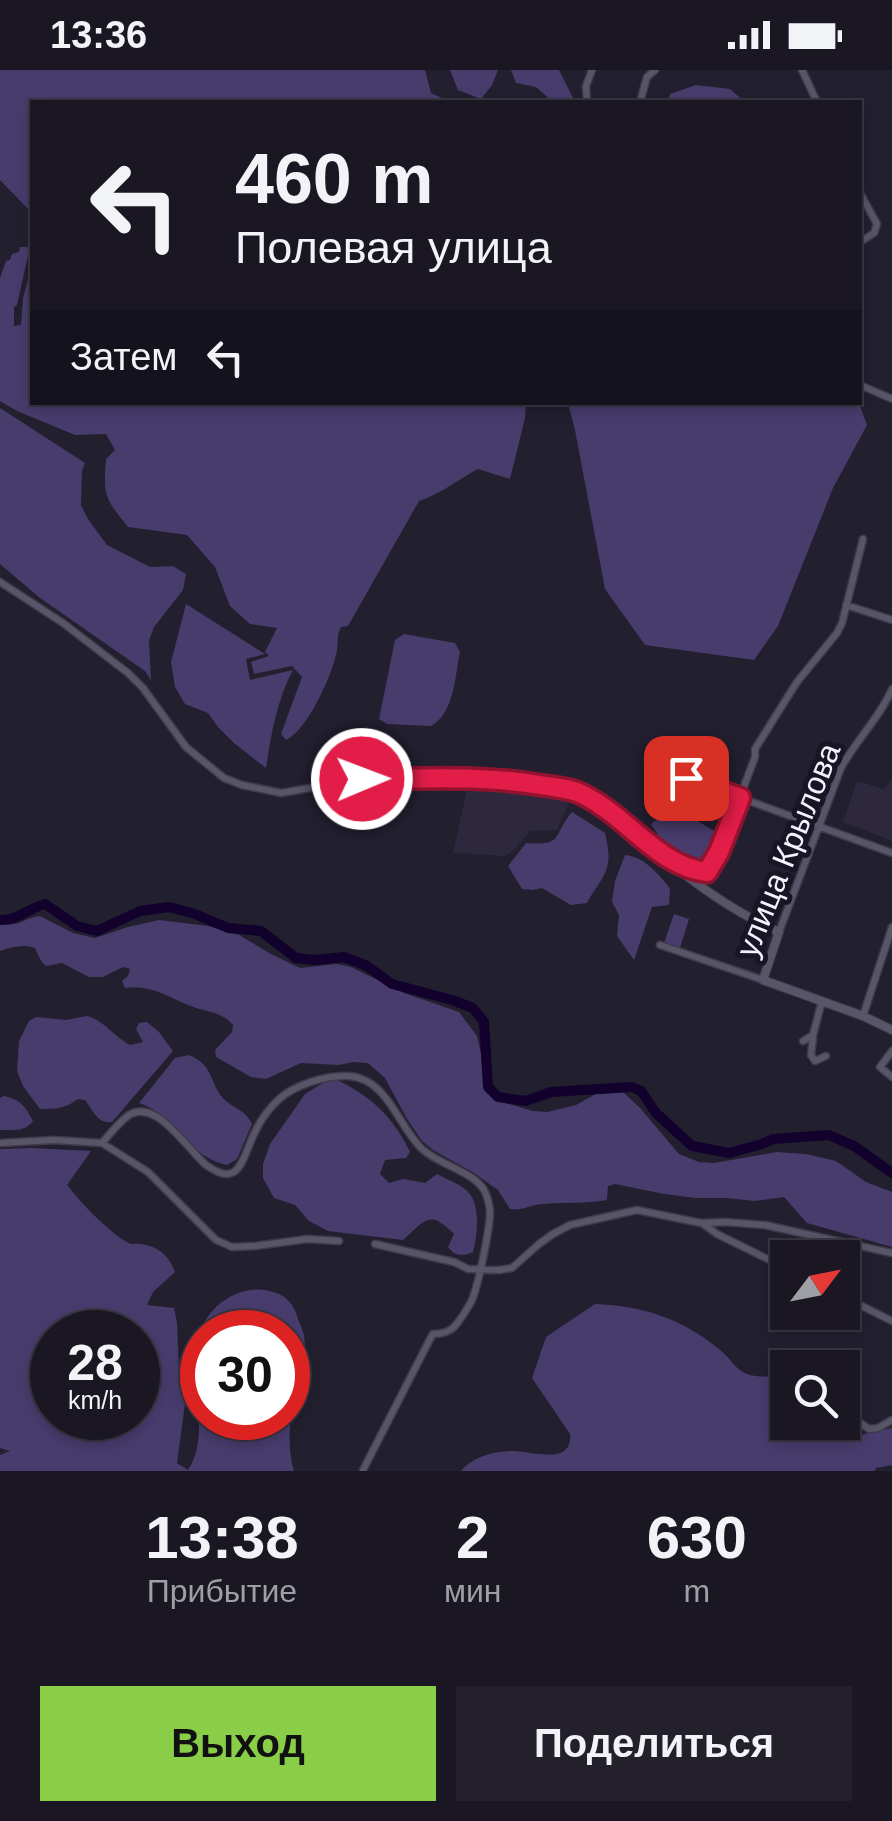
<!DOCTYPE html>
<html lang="ru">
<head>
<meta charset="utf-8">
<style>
	body { margin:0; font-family:Helvetica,sans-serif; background:#23202b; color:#f1f3f6; height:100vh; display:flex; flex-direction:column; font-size:38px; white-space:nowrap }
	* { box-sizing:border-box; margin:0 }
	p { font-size:32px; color:#9f9fa6 }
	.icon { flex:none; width:55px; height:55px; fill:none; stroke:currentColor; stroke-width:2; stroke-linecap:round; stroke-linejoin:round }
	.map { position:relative; height:1401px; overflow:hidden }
	.side { display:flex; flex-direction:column; background:#1a1723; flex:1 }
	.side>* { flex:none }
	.top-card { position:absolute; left:30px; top:30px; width:832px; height:305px; border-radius:0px; box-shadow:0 5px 15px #0003,0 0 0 2px #383641; background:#1a1723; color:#f1f3f6; overflow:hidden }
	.needle { width:65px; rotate:58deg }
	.buttons { position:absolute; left:770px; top:1170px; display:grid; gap:20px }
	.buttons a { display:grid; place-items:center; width:90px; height:90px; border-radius:0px; background:#1a1723; box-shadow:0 5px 15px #0003,0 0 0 2px #383641; font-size:50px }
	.speed { position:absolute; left:30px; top:1240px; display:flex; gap:20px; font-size:50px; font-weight:700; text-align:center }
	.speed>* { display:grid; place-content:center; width:130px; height:130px; border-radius:50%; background:#1a1723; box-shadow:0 5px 15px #0003,0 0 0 2px #383641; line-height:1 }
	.speed small { font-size:25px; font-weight:400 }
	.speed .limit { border:15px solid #d22; background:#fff; color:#111 }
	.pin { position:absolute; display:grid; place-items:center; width:85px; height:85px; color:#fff; margin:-42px; border-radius:20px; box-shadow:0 5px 15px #0006 }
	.me { position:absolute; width:110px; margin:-55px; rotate:89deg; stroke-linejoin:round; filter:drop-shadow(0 0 8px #0008) }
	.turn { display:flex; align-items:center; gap:35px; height:210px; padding:0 40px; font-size:45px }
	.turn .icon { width:130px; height:130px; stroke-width:2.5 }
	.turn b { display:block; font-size:70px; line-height:85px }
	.then { display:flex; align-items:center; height:95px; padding:0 40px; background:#0003; gap:20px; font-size:38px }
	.eta { display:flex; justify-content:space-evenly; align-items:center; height:170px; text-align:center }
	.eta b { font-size:60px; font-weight:700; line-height:70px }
	.action { display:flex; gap:20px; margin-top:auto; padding:20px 40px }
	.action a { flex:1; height:115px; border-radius:0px; background:#8ace48; color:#111; font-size:40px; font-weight:700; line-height:115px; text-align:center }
	.action a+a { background:#23202b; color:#f1f3f6 }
	.status { display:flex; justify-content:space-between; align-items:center; height:70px; padding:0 50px; background:#1a1723; direction:ltr }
	.status svg { height:28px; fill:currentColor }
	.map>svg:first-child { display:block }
	.built { fill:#2d283e }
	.green { fill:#483c6d; fill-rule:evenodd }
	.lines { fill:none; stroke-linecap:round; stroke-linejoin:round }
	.river { stroke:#11012c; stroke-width:10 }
	.minor-casing { stroke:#3f3b4a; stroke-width:9 }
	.tertiary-casing { stroke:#3f3b4a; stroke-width:10 }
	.minor { stroke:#595568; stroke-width:6 }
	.tertiary { stroke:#595568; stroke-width:8 }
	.route-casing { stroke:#92132f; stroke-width:25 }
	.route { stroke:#e11d48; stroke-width:18 }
	.labels { text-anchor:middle; stroke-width:10; stroke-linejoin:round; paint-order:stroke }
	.street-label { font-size:32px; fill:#f3f2fd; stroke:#191525 }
</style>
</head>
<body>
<div class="status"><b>13:36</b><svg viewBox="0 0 49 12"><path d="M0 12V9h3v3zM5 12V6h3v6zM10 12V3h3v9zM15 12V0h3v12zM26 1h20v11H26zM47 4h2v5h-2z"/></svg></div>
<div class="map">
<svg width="892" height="1401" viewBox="0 0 892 1401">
	<rect width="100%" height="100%" fill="#221f2f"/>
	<path class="built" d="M 892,709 L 892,771 L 843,752 L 857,711 L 884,719 Z
		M 468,714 L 571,728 L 557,760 L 530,761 L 514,780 L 505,786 L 453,783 Z"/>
	<path class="green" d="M 0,0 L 425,0 L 431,23 L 442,28 L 444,32 L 32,32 L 32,143 L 0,110 Z
		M 450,0 L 498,0 L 492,15 L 481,29 L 458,20 Z
		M 511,0 L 559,0 L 575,32 L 553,32 L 536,17 L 516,13 Z
		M 696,15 L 730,19 L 745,32 L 668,32 L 670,24 Z
		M 20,177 L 27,177 L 29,181 L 17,235 L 14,237 L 14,256 L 21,255 L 23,228 L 32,194 L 32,332 L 526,333 L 525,348 L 510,409 L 478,399 C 457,410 441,424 419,431 L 348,556 L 341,557 C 336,566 339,571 337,580 C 333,604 307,661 286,670 L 281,664 L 302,607 L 292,596 L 254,604 L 251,592 L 269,586 L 265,582 L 277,558 L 250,554 L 230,536 L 215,497 L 187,465 L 128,457 C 105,428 103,427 106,389 L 115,380 L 106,364 L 75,365 L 17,341 L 0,331 L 0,208 L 6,191 L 10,190 L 12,184 L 19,182 Z
		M 568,333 L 859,333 L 867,355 L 833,418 L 778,556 L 754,590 L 645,575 L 605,519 L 575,360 Z
		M 0,338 L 85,393 L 82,401 L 81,435 L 88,449 L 107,475 L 150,497 L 173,496 L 186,504 L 183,520 L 154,557 L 149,571 L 151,610 L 145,601 L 40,528 L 0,494 Z
		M 186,534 L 265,584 L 246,589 L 250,610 L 293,600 C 277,630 271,665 266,698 L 235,674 L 218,657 L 208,643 L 185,634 L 175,617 L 171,592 Z
		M 404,564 L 455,573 L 460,582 C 455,606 454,644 431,656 L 387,654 L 379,649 L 395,570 Z
		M 674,736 L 717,763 L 701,797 L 668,780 L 651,754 Z
		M 572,742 L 605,763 C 614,801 605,802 587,833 L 571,835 L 542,818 L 532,820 L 522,819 L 508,796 L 526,773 C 564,776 552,766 572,742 Z
		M 625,785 C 645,787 657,803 670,818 L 669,835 L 652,837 L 634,890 L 617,866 L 619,845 L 612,832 L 615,811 Z
		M 674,844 L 689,849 L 680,878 L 664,873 Z
		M 40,846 L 73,863 L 95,868 L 128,857 L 159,850 L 208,856 L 239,865 L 271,884 L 300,898 L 337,894 L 351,897 L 404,923 L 459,942 L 477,966 L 482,987 L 484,1015 L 492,1027 L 498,1031 L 533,1041 L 547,1042 L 576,1035 L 601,1021 L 623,1022 L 640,1038 L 679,1084 L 699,1092 L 714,1093 L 777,1082 L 806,1084 L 836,1091 L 866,1112 L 892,1122 L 892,1177 L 807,1153 L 784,1127 L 755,1131 L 726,1128 L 696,1128 L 664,1124 L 615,1114 L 608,1116 L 607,1130 C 585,1134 564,1132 542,1134 C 530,1135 522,1141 510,1139 L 498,1120 L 474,1103 L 433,1080 L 422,1071 L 407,1049 L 385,1008 L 368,993 L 353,992 L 339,995 L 301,993 L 266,1009 L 251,1007 L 216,987 L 215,980 L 232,962 L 233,955 C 222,941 204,942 188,935 C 167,926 149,914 125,918 L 122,911 L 128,906 L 130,899 L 123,897 L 103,907 L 89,907 L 62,893 L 46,896 L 41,891 L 35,878 C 23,874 12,877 0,881 L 0,853 C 21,858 22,848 40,846 Z
		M 87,946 C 103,950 115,967 130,975 L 143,972 L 136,959 L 139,953 L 147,952 L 159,962 L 173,981 L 112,1052 C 97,1054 93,1040 85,1030 L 78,1029 C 65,1039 56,1039 40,1039 L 23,1016 L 17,1001 L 19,971 L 29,951 L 36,947 L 66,950 Z
		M 189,985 C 216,996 209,1016 226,1031 C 237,1040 245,1040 252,1054 L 237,1089 L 227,1095 C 187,1087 176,1045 139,1033 L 175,988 Z
		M 337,1010 C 370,1025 395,1049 410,1082 L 406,1088 L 385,1090 L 380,1104 L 389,1113 L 403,1109 L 425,1113 L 437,1104 C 446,1109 458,1113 466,1120 C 481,1132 478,1164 473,1182 C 462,1187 455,1186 448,1177 L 454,1164 C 429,1139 426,1150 403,1170 L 328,1161 L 309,1151 L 295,1135 L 274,1128 L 263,1108 L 263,1094 L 270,1074 L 305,1024 L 323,1013 Z
		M 4,1026 C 21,1030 25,1036 33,1051 C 25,1062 13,1060 0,1060 L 0,1028 Z
		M 32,1078 L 91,1081 L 67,1115 C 82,1134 105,1158 125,1171 C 133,1176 131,1173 140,1174 C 158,1176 169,1185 175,1202 L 153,1222 L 147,1235 L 174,1238 L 177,1253 L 179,1301 L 185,1334 L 177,1393 L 188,1400 C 220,1352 166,1269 225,1230 C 240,1220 258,1216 276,1223 C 286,1226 292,1233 296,1243 C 298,1250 302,1258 304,1265 C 308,1289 297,1317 292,1340 C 289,1359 288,1383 294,1401 L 0,1401 L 0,1385 L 10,1381 L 0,1378 L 0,1079 ZM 52,1262 L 138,1262 L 138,1348 L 52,1348 ZM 202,1262 L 288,1262 L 288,1348 L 202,1348 Z
		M 595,1234 C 643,1236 681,1248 719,1279 C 727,1285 733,1295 741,1301 C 754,1310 773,1304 787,1309 L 788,1352 L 823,1353 L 843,1363 L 860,1365 L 892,1358 L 892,1395 L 876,1398 L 875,1401 L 461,1401 C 472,1387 495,1381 512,1381 C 532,1381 573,1396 570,1364 L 532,1308 L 546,1267 Z"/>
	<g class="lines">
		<path class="river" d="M 0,850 C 17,851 29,838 45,834 L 77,856 L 97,861 L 140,841 L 169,837 L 195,844 L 228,858 L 261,861 L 296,888 L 315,890 L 344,887 L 367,896 L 392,914 L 452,930 L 473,938 L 484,952 L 488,1017 L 498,1027 L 526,1031 L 551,1022 L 632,1017 L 641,1021 L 656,1043 L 692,1076 L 729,1083 L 762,1074 L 773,1069 L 829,1065 L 854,1076 L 892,1103"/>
		<g class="minor-casing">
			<path id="minor" d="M 802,0 L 817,32
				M 587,32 L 586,16 L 592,0
				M 640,32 L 647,7 L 655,0
				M 860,123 L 877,154 L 874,163 L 860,172
				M 860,315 L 892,329
				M 0,512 L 63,553 L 128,603 L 143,618 L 186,677 L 224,708 L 242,715 L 281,723 L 362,709 L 483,707 L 574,721 L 596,731 L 627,753 L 661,785 L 700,801 L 707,802 L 719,783 L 755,687 L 755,679 L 797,612 L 837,563 L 842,553 L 863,469
				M 846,535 L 892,550
				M 686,708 L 892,783
				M 779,862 L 841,698 C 856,670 879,649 892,619
				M 660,875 L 763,910
				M 863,946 L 892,857
				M 813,967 L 811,985 L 815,991 L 826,986
				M 803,971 L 813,965 L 822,931
				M 892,981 L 880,997 L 892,1007
				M 0,1073 L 54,1070 L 102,1073 L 148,1102 L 216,1170 L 232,1177 L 255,1176 L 307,1169 L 339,1171
				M 102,1073 C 110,1064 119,1052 129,1045 C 156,1028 187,1079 206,1095 C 212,1099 219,1104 226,1104 C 229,1104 232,1103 234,1102 C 244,1095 249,1073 255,1062 C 260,1051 269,1039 277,1031 C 293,1015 326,1005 348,1006 C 387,1008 397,1054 421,1078 C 437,1094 474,1102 484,1120 C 487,1125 490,1136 490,1142 C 490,1158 478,1218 471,1232 C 467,1239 460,1251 454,1257 C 448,1263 441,1264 433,1264 L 429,1271 L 363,1400
				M 702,1153 L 717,1164 L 788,1199
				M 375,1174 L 454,1192 L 468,1199 L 499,1200 L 512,1198 L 539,1174 L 553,1164 L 570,1155 L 637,1140 L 701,1153 L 725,1152 L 765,1155 L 892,1183
				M 842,1226 L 892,1251
				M 818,1297 L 818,1298
				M 842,1338 L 847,1344 L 869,1359 L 878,1358 L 892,1350"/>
		</g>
		<g class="tertiary-casing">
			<path id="tertiary" d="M 661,785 C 696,815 736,843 779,862 L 763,910 L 863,946 L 892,960"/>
		</g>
		<use href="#minor" class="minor"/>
		<use href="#tertiary" class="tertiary"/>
	</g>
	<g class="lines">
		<g class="route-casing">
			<path id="route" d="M 362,709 C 422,709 481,705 540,715 C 552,717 566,718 577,722 C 625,742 657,797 707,802 L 719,782 L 740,728 L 686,708"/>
		</g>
		<use href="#route" class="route"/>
	</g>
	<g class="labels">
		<g class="street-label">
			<text transform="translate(788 780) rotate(-68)" y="11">улица Крылова</text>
		</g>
	</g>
</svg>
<div class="buttons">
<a><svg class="needle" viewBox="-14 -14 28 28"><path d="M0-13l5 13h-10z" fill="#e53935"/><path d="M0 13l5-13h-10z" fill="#9f9fa6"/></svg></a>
<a><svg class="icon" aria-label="search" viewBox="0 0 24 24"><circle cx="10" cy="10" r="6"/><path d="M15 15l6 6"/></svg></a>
</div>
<div class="speed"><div>28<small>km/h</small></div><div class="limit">30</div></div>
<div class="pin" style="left:686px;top:708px;background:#d93025"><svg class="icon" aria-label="arrive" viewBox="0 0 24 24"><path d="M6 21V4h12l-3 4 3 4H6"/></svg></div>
<svg class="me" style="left:362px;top:709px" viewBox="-20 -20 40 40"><circle r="17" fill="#e11d48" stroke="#fff" stroke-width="3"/><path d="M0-11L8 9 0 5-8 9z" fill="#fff"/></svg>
<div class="top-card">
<div class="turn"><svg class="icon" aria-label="left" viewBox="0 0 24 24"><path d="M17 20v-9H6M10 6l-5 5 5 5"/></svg><div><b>460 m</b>Полевая улица</div></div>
<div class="then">Затем<svg class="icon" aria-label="left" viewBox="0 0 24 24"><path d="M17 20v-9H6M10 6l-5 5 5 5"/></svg></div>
</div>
</div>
<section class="side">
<div class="eta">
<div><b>13:38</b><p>Прибытие</p></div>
<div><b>2</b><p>мин</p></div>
<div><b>630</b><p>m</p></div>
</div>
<div class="action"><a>Выход</a><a>Поделиться</a></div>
</section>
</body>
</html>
